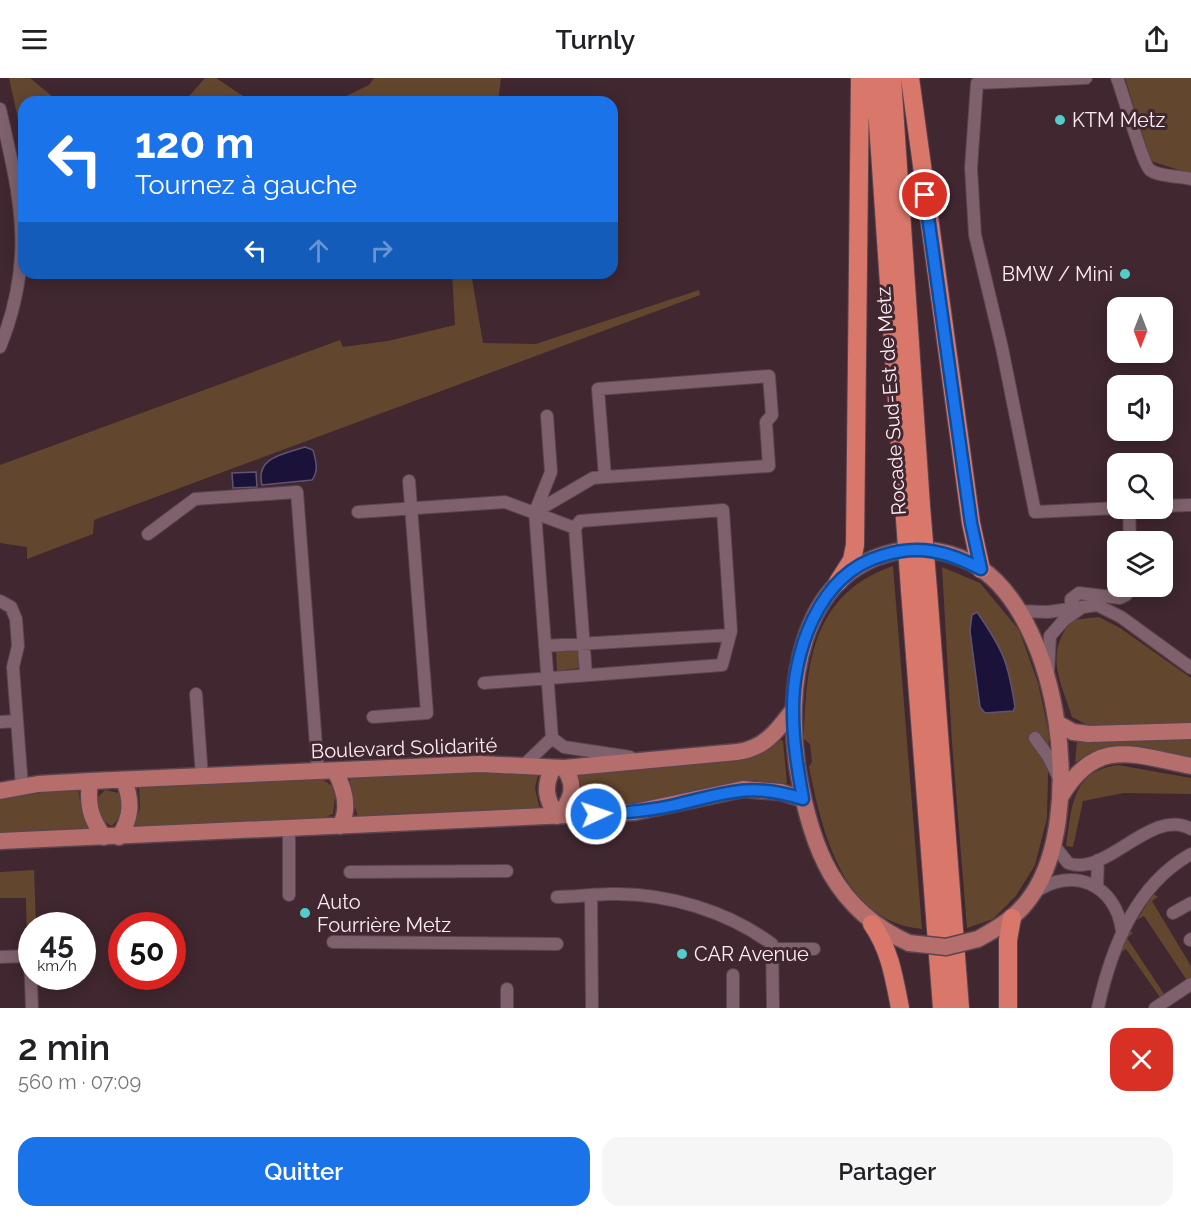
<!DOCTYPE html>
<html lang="fr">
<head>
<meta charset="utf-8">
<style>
	body { margin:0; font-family:Raleway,sans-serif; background:#f6f6f6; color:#202124; height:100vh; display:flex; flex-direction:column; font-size:22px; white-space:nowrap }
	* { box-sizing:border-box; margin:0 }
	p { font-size:20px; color:#757577 }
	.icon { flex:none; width:33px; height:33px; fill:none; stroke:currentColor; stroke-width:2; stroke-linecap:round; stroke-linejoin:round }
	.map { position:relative; height:930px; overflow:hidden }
	.panel { display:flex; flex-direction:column; background:#fff; flex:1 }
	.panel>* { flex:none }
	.top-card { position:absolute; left:18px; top:18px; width:600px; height:183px; border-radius:18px; box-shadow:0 3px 15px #0003; background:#1a73e8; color:#fff; overflow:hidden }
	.needle { width:39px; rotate:180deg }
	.controls { position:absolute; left:1107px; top:219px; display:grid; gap:12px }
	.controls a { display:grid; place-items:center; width:66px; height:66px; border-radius:12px; background:#fff; box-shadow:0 3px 15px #0003; font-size:30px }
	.speed { position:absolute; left:18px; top:834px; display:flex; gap:12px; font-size:30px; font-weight:700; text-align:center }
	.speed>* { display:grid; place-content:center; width:78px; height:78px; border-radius:50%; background:#fff; box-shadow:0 3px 15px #0003; line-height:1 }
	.speed small { font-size:15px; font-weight:400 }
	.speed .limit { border:9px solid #d22; background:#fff; color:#111 }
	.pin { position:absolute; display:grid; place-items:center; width:51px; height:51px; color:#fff; margin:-26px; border:3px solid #fff; border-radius:50%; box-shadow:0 2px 6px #0007 }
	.me { position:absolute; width:66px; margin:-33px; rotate:87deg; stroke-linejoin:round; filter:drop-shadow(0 0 4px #0008) }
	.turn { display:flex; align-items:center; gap:21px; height:126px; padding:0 18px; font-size:27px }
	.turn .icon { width:78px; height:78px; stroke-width:2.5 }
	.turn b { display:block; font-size:42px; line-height:51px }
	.lanes { display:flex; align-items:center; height:57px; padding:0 18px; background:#0003; justify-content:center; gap:30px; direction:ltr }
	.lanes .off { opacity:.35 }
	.round { display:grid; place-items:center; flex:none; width:63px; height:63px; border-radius:18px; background:#f6f6f6 }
	.overview { display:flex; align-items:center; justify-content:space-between; height:102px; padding:0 18px }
	h1 { font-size:36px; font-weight:600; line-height:45px }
	.action { display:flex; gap:12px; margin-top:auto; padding:12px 18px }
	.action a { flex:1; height:69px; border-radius:18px; background:#1a73e8; color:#fff; font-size:24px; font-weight:600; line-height:69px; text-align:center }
	.action a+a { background:#f6f6f6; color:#202124 }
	header { display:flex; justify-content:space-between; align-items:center; height:78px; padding:0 18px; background:#fff; font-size:27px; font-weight:600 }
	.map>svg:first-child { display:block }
	.green { fill:#63462e }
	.water { fill:#1b1239; stroke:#5f5471; stroke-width:1.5 }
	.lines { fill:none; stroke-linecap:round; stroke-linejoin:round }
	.minor-casing { stroke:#5a444d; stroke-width:14 }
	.major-casing { stroke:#5a444d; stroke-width:19 }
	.highway-casing { stroke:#5a444d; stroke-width:20 }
	.minor { stroke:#7e616c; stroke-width:12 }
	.major { stroke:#b56e6b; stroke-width:16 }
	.highway { stroke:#d9776b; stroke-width:18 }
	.major-bridge-casing { stroke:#5a444d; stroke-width:19; stroke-linecap:butt }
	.highway-bridge-casing { stroke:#5a444d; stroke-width:20; stroke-linecap:butt }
	.major-bridge { stroke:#b56e6b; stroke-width:16 }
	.highway-bridge { stroke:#d9776b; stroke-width:18 }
	.route-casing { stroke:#114b97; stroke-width:15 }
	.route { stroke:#1a73e8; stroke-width:10 }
	.poi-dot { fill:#53cdc9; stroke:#402730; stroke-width:2 }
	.labels { text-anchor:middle; stroke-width:6; stroke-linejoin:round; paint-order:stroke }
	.poi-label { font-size:20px; fill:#feedf3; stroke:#402730; text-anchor:start }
	.street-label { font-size:20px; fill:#feedf3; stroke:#402730 }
</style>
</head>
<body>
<header><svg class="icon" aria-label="menu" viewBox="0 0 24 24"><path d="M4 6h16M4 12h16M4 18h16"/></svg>Turnly<svg class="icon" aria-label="share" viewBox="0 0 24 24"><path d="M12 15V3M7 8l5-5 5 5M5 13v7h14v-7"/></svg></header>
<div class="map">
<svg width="1191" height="930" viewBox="0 0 1191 930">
	<rect width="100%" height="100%" fill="#402730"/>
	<path class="green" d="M 9,0 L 30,0 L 59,24 L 24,24 L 24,68 Z
		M 205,0 L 216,0 L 252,24 L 184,24 Z
		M 374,0 L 501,0 L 498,24 L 334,24 L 369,7 Z
		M 1125,0 L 1191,0 L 1191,96 L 1151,83 Z
		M 452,195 L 471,195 L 483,265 L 536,266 L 699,212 L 700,217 L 94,442 L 93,456 L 27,481 L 27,469 L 0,465 L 0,387 L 340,262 L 343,269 L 388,263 L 455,247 Z
		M 893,488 L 922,851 C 843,844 822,754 809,689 L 812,684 L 810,666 L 804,661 C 806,585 812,516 893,488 Z
		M 942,489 L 980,505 L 1019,552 L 1038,605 L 1049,656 L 1047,740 L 1035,787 L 1016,818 L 993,841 L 967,850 L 952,665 Z
		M 1099,539 L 1120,550 L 1191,600 L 1191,644 L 1091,649 L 1072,639 C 1060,601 1044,577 1072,542 Z
		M 556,573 L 578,573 L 579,590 L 557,593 Z
		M 778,660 L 783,663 L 787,705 L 780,707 L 754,702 L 637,727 L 573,730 L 579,710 L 577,694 Z
		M 1191,660 L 1191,682 L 1119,669 L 1075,684 L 1077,664 Z
		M 1118,687 L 1191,700 L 1191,716 L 1124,715 L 1083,723 L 1073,769 L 1066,768 C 1072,730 1071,693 1118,687 Z
		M 498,692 L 539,693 L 535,710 L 540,732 L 358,740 L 349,708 L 351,698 Z
		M 321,700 L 336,711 L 333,736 L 319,742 L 136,752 L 133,749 L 140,730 L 139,708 Z
		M 78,711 L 82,735 L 90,752 L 0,756 L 0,720 Z
		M 105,712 L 119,715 C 124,728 122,738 112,748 C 101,744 95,729 99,718 Z
		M 34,792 L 36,847 L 32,848 L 31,870 L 27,870 L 26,820 L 0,820 L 0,794 Z
		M 1153,816 L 1158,819 L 1152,823 L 1191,888 L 1191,902 L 1188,904 L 1144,838 L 1137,842 Z
		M 1129,853 L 1133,855 L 1127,860 L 1166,919 L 1162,922 L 1126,871 L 1120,875 Z"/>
	<path class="water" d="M 305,369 L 313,372 C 316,383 319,393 312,402 L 262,407 C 255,379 284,376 305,369 Z
		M 256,394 L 257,409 L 233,410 L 232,395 Z
		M 977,534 C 1003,572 1008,583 1015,629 L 1013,633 L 985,635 L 980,629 L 970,553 L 972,537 Z"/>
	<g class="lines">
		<g class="minor-casing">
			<path id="minor" d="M 1086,0 L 977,5 L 971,90 L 975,157 L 1002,270 L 1035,434 L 1118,430
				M 1117,0 C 1123,15 1143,87 1150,92 C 1160,99 1179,98 1191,101
				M 0,31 C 20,119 36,180 0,269
				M 547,338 L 551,394 L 535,434 L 552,660 L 564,669 L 630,679
				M 1162,428 L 1191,427
				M 1129,430 L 1130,464
				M 358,434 L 505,424 L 575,450
				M 535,434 L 593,400 L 605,399 L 769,388 L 766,344 L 772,337 L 769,298 L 598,311 L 605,399
				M 148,456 L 195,421 L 297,414 L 318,694
				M 0,523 L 11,529 L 16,541 L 18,568 L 13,589 L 22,709
				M 1071,530 L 1071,521 L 1079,515 L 1120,520 L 1126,517 L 1132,508
				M 1018,533 L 1048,534 L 1097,527 L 1121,539 L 1191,590
				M 545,568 L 730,557
				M 1048,595 L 1050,558 L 1064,542 L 1081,530
				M 484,605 L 722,587 L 731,553 L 723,432 L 580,443 L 575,450 L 586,597
				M 196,616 L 202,699
				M 373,639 L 427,635 L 409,403
				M 0,644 L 17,643
				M 1035,660 L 1048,678 L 1058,698
				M 524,687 L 552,660
				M 1053,766 L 1068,785 C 1106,800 1152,728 1191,751
				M 350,794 L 507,793
				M 1097,809 L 1098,782
				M 1034,815 C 1072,787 1116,806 1122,853
				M 289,817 L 289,751
				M 591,817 L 592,930
				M 557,819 C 575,819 593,816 612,816 C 667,815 727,833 772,866 L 773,930
				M 1173,835 L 1191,825
				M 1190,862 L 1191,861
				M 333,864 L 557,866
				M 772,871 L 814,871
				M 0,879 L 30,878 L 32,930
				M 733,897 L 733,930
				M 507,930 L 507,911
				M 1098,930 C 1111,871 1135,807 1191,776
				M 1155,930 L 1191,906"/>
		</g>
		<g class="major-casing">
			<path id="major" d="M 1057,645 L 1073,654 L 1089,656 L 1191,653
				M 553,690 C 543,709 546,721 557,738
				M 335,693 C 344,710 350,731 340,748
				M 90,703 C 87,726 90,740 104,759
				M 0,713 L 38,706 L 90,703 L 480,686 L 564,690 L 737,674 C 764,671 777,653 793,632
				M 1061,718 C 1097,658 1134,677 1191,688
				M 557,738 C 572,723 577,708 564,690
				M 119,759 C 132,739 132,723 124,702
				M 0,763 L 635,734 L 743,711 L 781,714 L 803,721
				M 909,865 C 835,832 811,770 798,693 C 785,612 798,496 894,474 C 923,468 954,473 980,490 C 1061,545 1086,739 1032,817 C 1018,838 1000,849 978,861"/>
		</g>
		<g class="highway-casing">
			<path id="highway" d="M 875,0 L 904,427
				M 892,0 L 921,428
				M 910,0 L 971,445 L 981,491
				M 838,504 L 852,482 L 855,467 L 860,0
				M 910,512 L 942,930
				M 928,512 L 960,930
				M 872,846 C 890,872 894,899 900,930
				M 1008,930 L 1008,862 L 1012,840"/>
		</g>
		<use href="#minor" class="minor"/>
		<use href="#major" class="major"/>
		<use href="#highway" class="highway"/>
		<g class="major-bridge-casing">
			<path id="major-bridge" d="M 909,865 L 946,869 L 978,861"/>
		</g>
		<g class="highway-bridge-casing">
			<path id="highway-bridge" d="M 904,427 L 910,512
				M 921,428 L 928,512"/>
		</g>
		<use href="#major-bridge" class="major-bridge"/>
		<use href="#highway-bridge" class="highway-bridge"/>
	</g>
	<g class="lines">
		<g class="route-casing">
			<path id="route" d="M 596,736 C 622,735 649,733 675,727 C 726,715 750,704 803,721 C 798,693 793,664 793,635 C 792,575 818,497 881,478 C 918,466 947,473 981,491 L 971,445 L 925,117"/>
		</g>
		<use href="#route" class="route"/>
	</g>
	<g class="poi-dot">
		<circle cx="1060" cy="42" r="6"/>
		<circle cx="1125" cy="196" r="6"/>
		<circle cx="305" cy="835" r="6"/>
		<circle cx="682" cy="876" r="6"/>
	</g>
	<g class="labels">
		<g class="poi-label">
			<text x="1072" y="49">KTM Metz</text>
			<text x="1113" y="203" text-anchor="end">BMW / Mini</text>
			<text x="317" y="831">Auto<tspan x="317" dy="23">Fourrière Metz</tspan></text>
			<text x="694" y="883">CAR Avenue</text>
		</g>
		<g class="street-label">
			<text transform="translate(891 323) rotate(-94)" y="7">Rocade Sud-Est de Metz</text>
			<text transform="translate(404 670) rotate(-2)" y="7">Boulevard Solidarité</text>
		</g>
	</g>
</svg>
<div class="controls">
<a><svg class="needle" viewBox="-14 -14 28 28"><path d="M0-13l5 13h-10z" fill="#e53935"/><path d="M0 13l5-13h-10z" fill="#757577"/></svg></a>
<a><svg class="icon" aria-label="sound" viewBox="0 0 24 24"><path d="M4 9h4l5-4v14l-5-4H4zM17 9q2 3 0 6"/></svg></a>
<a><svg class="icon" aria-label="search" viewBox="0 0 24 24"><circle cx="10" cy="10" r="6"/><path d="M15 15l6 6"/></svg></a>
<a><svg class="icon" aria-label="layers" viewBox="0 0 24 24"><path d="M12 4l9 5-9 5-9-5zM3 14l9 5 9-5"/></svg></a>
</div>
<div class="speed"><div>45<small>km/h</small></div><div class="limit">50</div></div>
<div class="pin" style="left:925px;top:117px;background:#d93025"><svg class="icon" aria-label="arrive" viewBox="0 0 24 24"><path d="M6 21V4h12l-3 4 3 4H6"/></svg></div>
<svg class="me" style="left:596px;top:736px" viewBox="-20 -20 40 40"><circle r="17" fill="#1a73e8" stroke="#fff" stroke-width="3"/><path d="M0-11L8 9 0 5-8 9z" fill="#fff"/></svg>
<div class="top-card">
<div class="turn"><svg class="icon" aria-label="left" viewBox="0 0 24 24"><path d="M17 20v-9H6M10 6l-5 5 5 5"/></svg><div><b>120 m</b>Tournez à gauche</div></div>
<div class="lanes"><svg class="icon" aria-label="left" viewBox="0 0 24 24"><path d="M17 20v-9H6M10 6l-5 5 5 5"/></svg><svg class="icon off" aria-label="ahead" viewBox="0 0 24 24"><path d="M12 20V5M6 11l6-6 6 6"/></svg><svg class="icon off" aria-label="right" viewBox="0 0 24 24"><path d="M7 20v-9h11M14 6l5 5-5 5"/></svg></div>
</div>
</div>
<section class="panel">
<div class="overview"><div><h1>2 min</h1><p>560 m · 07:09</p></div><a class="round" style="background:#d93025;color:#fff"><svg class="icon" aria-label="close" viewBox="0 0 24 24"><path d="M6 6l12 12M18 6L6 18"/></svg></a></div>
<div class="action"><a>Quitter</a><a>Partager</a></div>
</section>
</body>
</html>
